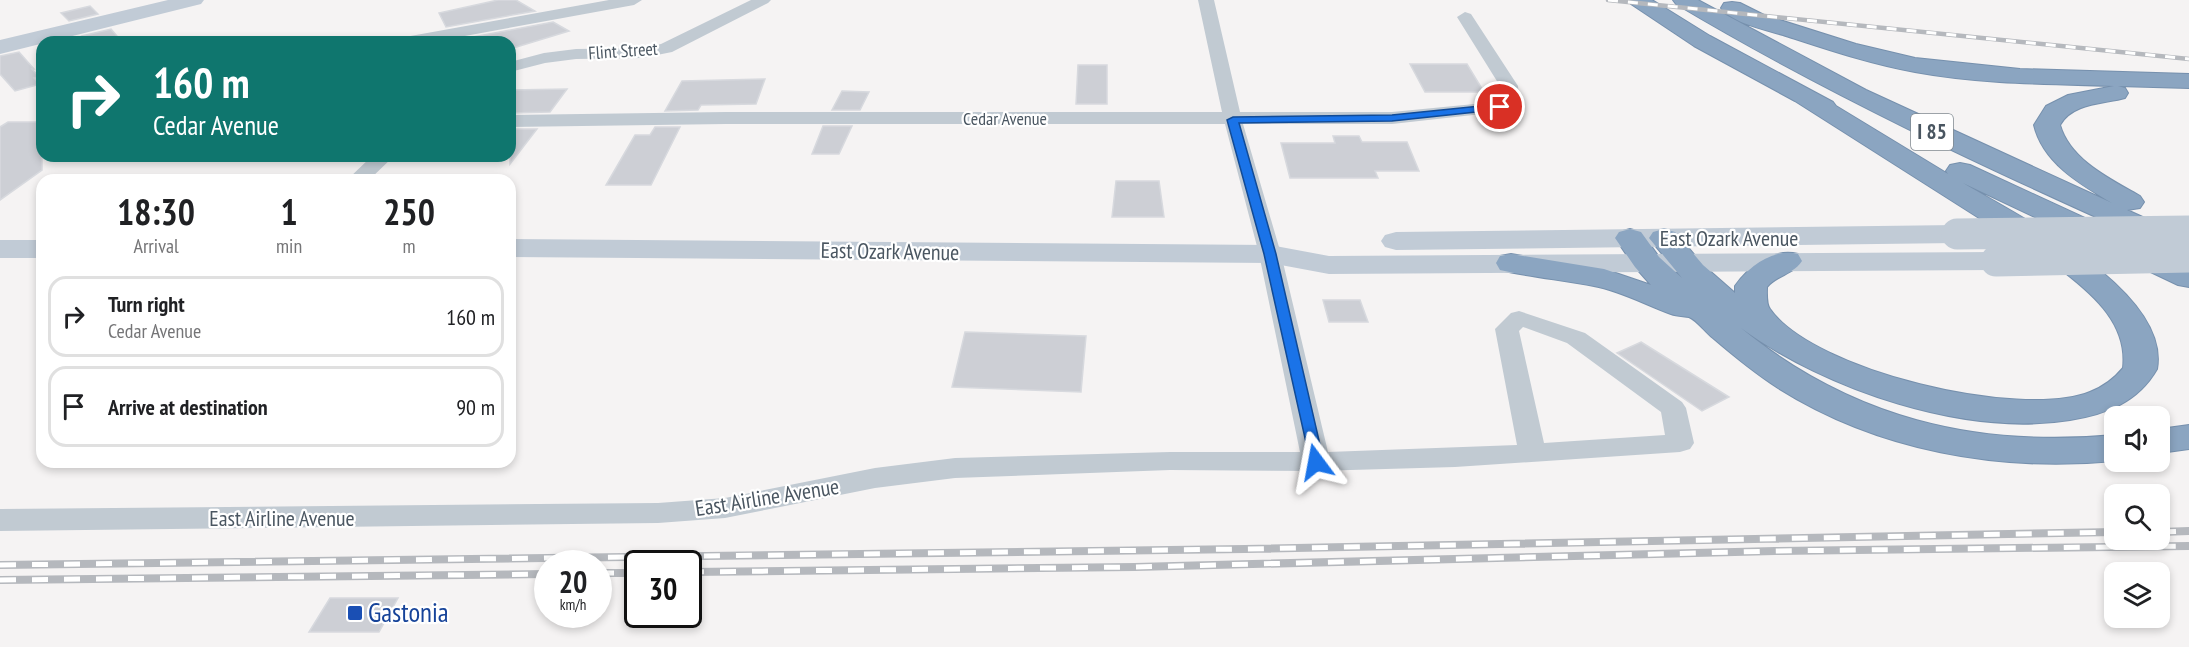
<!DOCTYPE html>
<html lang="en">
<head>
<meta charset="utf-8">
<style>
	body { margin:0; font-family:"PT Sans Narrow",sans-serif; background:#f6f6f6; color:#202124; height:100vh; display:flex; flex-direction:column; font-size:22px; white-space:nowrap }
	* { box-sizing:border-box; margin:0 }
	p { font-size:20px; color:#757577 }
	.icon { flex:none; width:33px; height:33px; fill:none; stroke:currentColor; stroke-width:2; stroke-linecap:round; stroke-linejoin:round }
	.map { position:relative; flex:1; overflow:hidden }
	.panel { position:absolute; left:36px; top:174px; width:480px; height:294px; display:flex; flex-direction:column; background:#fff; border-radius:18px; box-shadow:0 3px 9px #0003 }
	.panel>* { flex:none }
	.guide { position:absolute; left:36px; top:36px; width:480px; height:126px; border-radius:18px; box-shadow:0 3px 9px #0003; background:#0f766e; color:#fff; overflow:hidden }
	.controls { position:absolute; left:2104px; top:406px; display:grid; gap:12px }
	.controls a { display:grid; place-items:center; width:66px; height:66px; border-radius:12px; background:#fff; box-shadow:0 3px 9px #0003; font-size:30px }
	.speed { position:absolute; left:534px; top:550px; display:flex; gap:12px; font-size:30px; font-weight:700; text-align:center }
	.speed>* { display:grid; place-content:center; width:78px; height:78px; border-radius:50%; background:#fff; box-shadow:0 3px 9px #0003; line-height:1 }
	.speed small { font-size:15px; font-weight:400 }
	.speed .limit { border:3px solid #111; border-radius:9px; background:#fff; color:#111 }
	.pin { position:absolute; display:grid; place-items:center; width:51px; height:51px; color:#fff; margin:-26px; border:3px solid #fff; border-radius:50%; box-shadow:0 2px 6px #0007 }
	.me { position:absolute; width:66px; margin:-33px; rotate:347deg; stroke-linejoin:round; filter:drop-shadow(0 0 4px #0008) }
	.turn { display:flex; align-items:center; gap:21px; height:126px; padding:0 18px; font-size:27px }
	.turn .icon { width:78px; height:78px; stroke-width:2.5 }
	.turn b { display:block; font-size:42px; line-height:51px }
	.eta { display:flex; justify-content:space-evenly; align-items:center; height:102px; text-align:center }
	.eta b { font-size:36px; font-weight:800; line-height:42px }
	ul { padding:0; list-style:none }
	li { display:flex; align-items:center; gap:18px; height:81px; margin:0 12px 9px; padding:0 6px; border:3px solid #e0e0e0; border-radius:18px }
	li div { flex:1 }
	li b { display:block; font-size:22px }
	li em { font-style:normal }
	.map>svg:first-child { display:block }
	.building { fill:#cdcfd5; stroke:#d7d9de; stroke-width:1.5 }
	.lines { fill:none; stroke-linecap:round; stroke-linejoin:round }
	.highway-casing { stroke:#7690ad; stroke-width:2 }
	.street { fill:#c1cad2; fill-rule:evenodd }
	.secondary { fill:#c1cbd6; fill-rule:evenodd }
	.highway { fill:#8ba5c1; fill-rule:evenodd }
	.rail-far1-casing { stroke:#b5b8bd; stroke-width:4.5 }
	.rail-casing { stroke:#b5b8bd; stroke-width:8 }
	.rail-far1 { stroke:#fff; stroke-width:3; stroke-dasharray:10; stroke-linecap:butt }
	.rail { stroke:#fff; stroke-width:5; stroke-dasharray:16; stroke-linecap:butt }
	.secondary-bridge { stroke:#c1cbd6; stroke-width:31 }
	.route { fill:#1a73e8; stroke:#114b97; stroke-width:1.5 }
	.transit-dot { fill:#1a4fb4; stroke:#fff; stroke-width:2 }
	.labels { text-anchor:middle; stroke-width:4.5; stroke-linejoin:round; paint-order:stroke }
	.far-street-label { font-size:18px; fill:#4a5661; stroke:#fff }
	.shield { fill:#fff; stroke:#808990; stroke-width:1.5 }
	.shield-label { font-size:21px; font-weight:bold; fill:#4a5661 }
	.street-label { font-size:22px; fill:#4a5661; stroke:#fff }
	.near-transit-label { font-size:27px; fill:#164399; stroke:#fff; text-anchor:start }
</style>
</head>
<body>
<div class="map">
<svg width="2189" height="647" viewBox="0 0 2189 647">
	<rect width="100%" height="100%" fill="#f5f3f3"/>
	<path class="building" d="M 498,0 L 516,0 L 535,11 L 446,27 L 439,13 Z
		M 90,6 L 98,14 L 69,21 L 61,13 Z
		M 553,22 L 569,31 L 510,49 L 510,42 L 452,41 Z
		M 111,29 L 122,42 L 89,42 L 82,36 Z
		M 19,52 L 34,69 L 32,69 L 39,77 L 34,78 L 40,84 L 15,91 L 0,74 L 0,56 Z
		M 1410,64 L 1467,64 L 1484,92 L 1425,92 Z
		M 1078,65 L 1107,65 L 1107,104 L 1076,104 Z
		M 765,79 L 756,104 L 701,105 L 698,110 L 665,111 L 682,81 Z
		M 567,89 L 550,112 L 510,113 L 510,90 Z
		M 842,91 L 869,92 L 860,110 L 832,110 Z
		M 8,122 L 42,122 L 42,170 L 0,200 L 0,127 Z
		M 823,126 L 852,126 L 839,154 L 812,154 Z
		M 655,127 L 680,127 L 651,185 L 606,185 L 635,135 L 650,135 Z
		M 510,129 L 537,129 L 510,164 Z
		M 1333,136 L 1359,136 L 1362,142 L 1407,142 L 1419,171 L 1375,171 L 1378,178 L 1290,178 L 1281,143 L 1335,143 Z
		M 1116,181 L 1159,181 L 1164,217 L 1112,217 Z
		M 1323,300 L 1360,300 L 1368,322 L 1329,322 Z
		M 965,332 L 1086,336 L 1081,392 L 952,387 Z
		M 1641,342 L 1729,397 L 1702,411 L 1617,353 Z
		M 330,598 L 398,598 L 379,632 L 309,632 Z"/>
	<g class="lines">
		<g class="highway-casing">
			<path id="highway" d="M 1628,0 L 1652,0 L 1710,36 L 1833,102 L 1836,106 L 1948,174 L 1946,171 L 1950,165 L 1960,163 L 1970,165 L 2189,266 L 2189,287 L 2178,285 L 1963,183 C 2018,216 2171,291 2157,369 C 2138,402 2107,414 2070,420 C 1965,437 1826,390 1741,328 C 1851,418 1975,448 2115,435 L 2115,461 C 1999,472 1878,451 1778,388 C 1755,373 1734,356 1713,338 C 1706,333 1697,320 1689,317 C 1684,316 1677,316 1671,314 C 1646,305 1621,291 1594,286 C 1563,280 1531,277 1500,270 L 1496,263 L 1500,256 L 1511,254 L 1604,269 L 1651,285 L 1635,267 L 1615,238 L 1619,232 L 1630,229 L 1641,232 L 1659,257 L 1682,278 L 1649,238 L 1653,232 L 1664,229 L 1675,232 L 1703,265 L 1735,293 L 1735,286 C 1749,266 1773,248 1798,254 L 1802,261 C 1794,274 1777,275 1767,287 C 1767,294 1766,304 1770,309 C 1813,371 2020,420 2090,392 C 2103,387 2114,379 2123,368 C 2128,325 2095,296 2064,272 L 1795,101 L 1694,46 L 1631,4 Z
				M 1673,0 L 1698,0 L 1866,90 L 2112,203 C 2080,184 2043,163 2034,125 L 2046,106 L 2068,95 L 2114,86 C 2048,84 1980,84 1915,72 C 1870,64 1826,49 1783,35 C 1766,30 1732,23 1721,8 L 1724,3 L 1732,2 L 1740,3 L 1764,15 L 1856,44 L 1915,58 L 2020,69 L 2189,74 L 2189,88 L 2118,86 L 2125,88 L 2128,93 L 2125,98 C 2103,104 2072,103 2060,125 C 2070,160 2110,179 2140,196 L 2144,202 L 2140,208 L 2127,210 L 2167,228 L 2172,234 L 2167,240 L 2157,243 L 2147,240 C 1986,168 1827,94 1676,4 Z
				M 2189,425 L 2189,449 L 2160,453 L 2160,429 Z"/>
		</g>
		<path class="street" d="M 609,0 L 642,0 L 634,5 L 432,42 L 397,42 L 405,37 Z
			M 751,0 L 771,0 L 768,3 L 672,52 L 642,58 L 576,59 L 545,63 L 510,72 L 510,62 L 544,53 L 576,49 L 642,48 L 661,44 Z
			M 1198,0 L 1214,0 L 1240,112 L 1392,112 L 1495,102 L 1501,96 L 1500,86 L 1457,17 L 1465,12 L 1471,14 L 1518,86 L 1519,97 L 1506,111 L 1500,112 L 1392,124 L 1243,124 L 1281,254 L 1328,452 L 1517,445 L 1495,329 L 1511,313 L 1519,311 L 1585,333 L 1682,402 L 1686,408 L 1694,443 L 1690,449 L 1680,452 L 1455,467 L 1316,471 L 1170,470 L 955,478 L 875,488 L 725,518 L 658,523 L 0,531 L 0,509 L 658,503 L 725,498 L 875,468 L 955,458 L 1170,452 L 1300,452 L 1259,254 L 1225,124 L 726,124 L 510,127 L 510,115 L 726,112 L 1222,112 ZM 1523,327 L 1567,343 L 1661,412 L 1665,435 L 1544,443 L 1519,331 Z
			M 372,156 L 394,156 L 369,180 L 347,180 Z"/>
		<path class="secondary" d="M 168,0 L 204,0 L 201,4 L 0,54 L 0,40 Z
			M 1957,225 L 1967,228 L 1972,234 L 1967,240 L 1957,243 L 1396,250 L 1385,247 L 1381,241 L 1385,235 L 1396,232 Z
			M 510,239 L 1270,245 L 1329,256 L 1996,252 L 2007,254 L 2011,261 L 2007,268 L 1996,270 L 1329,274 L 1270,263 L 510,257 Z
			M 0,240 L 42,240 L 42,258 L 0,258 Z"/>
		<use href="#highway" class="highway"/>
		<g class="rail-far1-casing">
			<path id="rail-far1" d="M 1608,0 L 2189,59"/>
		</g>
		<g class="rail-casing">
			<path id="rail" d="M 2160,532 L 2189,531
				M 0,565 L 1245,549 L 2115,532
				M 688,572 L 1135,567 L 1775,551 L 2189,546
				M 598,573 L 638,573
				M 0,580 L 548,574"/>
		</g>
		<use href="#rail-far1" class="rail-far1"/>
		<use href="#rail" class="rail"/>
		<path class="secondary-bridge" d="M 1957,234 L 2189,231
			M 1996,261 L 2189,257"/>
	</g>
	<path class="route" d="M 1500,104 L 1505,107 L 1504,109 L 1392,121 L 1239,123 L 1276,254 L 1324,462 L 1322,465 L 1311,465 L 1264,254 L 1227,120 L 1233,117 L 1392,115 Z"/>
	<rect class="transit-dot" x="347" y="605" width="16" height="16" rx="3"/>
	<g class="labels">
		<g class="far-street-label">
			<text transform="translate(623 51) rotate(-4)" y="6">Flint Street</text>
			<text x="1005" y="125">Cedar Avenue</text>
		</g>
		<rect class="shield" x="1911" y="114" width="42" height="36" rx="4.5"/>
		<g class="shield-label">
			<text x="1932" y="139">I 85</text>
		</g>
		<g class="street-label">
			<text x="1729" y="246">East Ozark Avenue</text>
			<text transform="translate(890 251) rotate(1)" y="8">East Ozark Avenue</text>
			<text transform="translate(767 497) rotate(-9)" y="8">East Airline Avenue</text>
			<text x="282" y="526">East Airline Avenue</text>
		</g>
		<g class="near-transit-label">
			<text x="368" y="622">Gastonia</text>
		</g>
	</g>
</svg>
<div class="controls">
<a><svg class="icon" aria-label="sound" viewBox="0 0 24 24"><path d="M4 9h4l5-4v14l-5-4H4zM17 9q2 3 0 6"/></svg></a>
<a><svg class="icon" aria-label="search" viewBox="0 0 24 24"><circle cx="10" cy="10" r="6"/><path d="M15 15l6 6"/></svg></a>
<a><svg class="icon" aria-label="layers" viewBox="0 0 24 24"><path d="M12 4l9 5-9 5-9-5zM3 14l9 5 9-5"/></svg></a>
</div>
<div class="speed"><div>20<small>km/h</small></div><div class="limit">30</div></div>
<div class="pin" style="left:1500px;top:107px;background:#d93025"><svg class="icon" aria-label="arrive" viewBox="0 0 24 24"><path d="M6 21V4h12l-3 4 3 4H6"/></svg></div>
<svg class="me" style="left:1316px;top:462px" viewBox="-20 -20 40 40"><path d="M0-17L14 15 0 8-14 15z" fill="#1a73e8" stroke="#fff" stroke-width="4"/></svg>
<div class="guide">
<div class="turn"><svg class="icon" aria-label="right" viewBox="0 0 24 24"><path d="M7 20v-9h11M14 6l5 5-5 5"/></svg><div><b>160 m</b>Cedar Avenue</div></div>
</div>
<section class="panel">
<div class="eta">
<div><b>18:30</b><p>Arrival</p></div>
<div><b>1</b><p>min</p></div>
<div><b>250</b><p>m</p></div>
</div>
<ul>
<li><svg class="icon" aria-label="right" viewBox="0 0 24 24"><path d="M7 20v-9h11M14 6l5 5-5 5"/></svg><div><b>Turn right</b><p>Cedar Avenue</p></div><em>160 m</em></li>
<li><svg class="icon" aria-label="arrive" viewBox="0 0 24 24"><path d="M6 21V4h12l-3 4 3 4H6"/></svg><div><b>Arrive at destination</b></div><em>90 m</em></li>
</ul>
</section>
</div>
</body>
</html>
